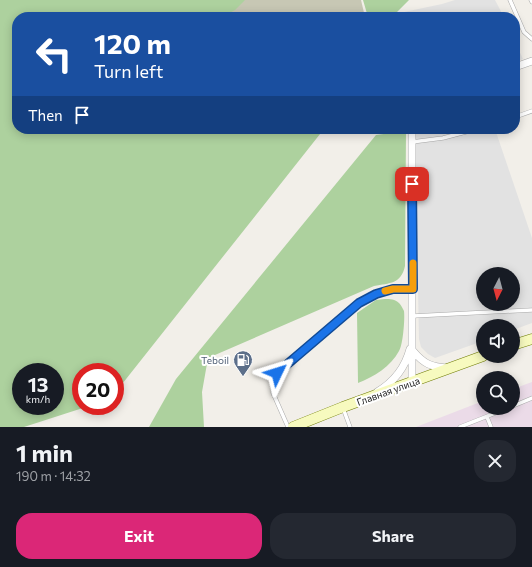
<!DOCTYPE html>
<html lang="en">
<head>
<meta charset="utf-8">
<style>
	body { margin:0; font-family:Commissioner,sans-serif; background:#242831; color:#f1f3f6; height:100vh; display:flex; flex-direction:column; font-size:15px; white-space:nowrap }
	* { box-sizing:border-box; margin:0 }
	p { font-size:13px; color:#9ea1a6 }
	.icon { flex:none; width:22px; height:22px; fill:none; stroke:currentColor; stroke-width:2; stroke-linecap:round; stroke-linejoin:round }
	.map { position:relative; height:427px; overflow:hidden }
	.panel { display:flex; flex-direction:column; background:#171b24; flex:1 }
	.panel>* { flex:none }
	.top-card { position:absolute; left:12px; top:12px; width:508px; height:122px; border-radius:16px; box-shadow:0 2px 10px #0003; background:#1a4fa0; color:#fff; overflow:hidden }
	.needle { width:26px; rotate:186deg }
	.tools { position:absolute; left:476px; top:267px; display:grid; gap:8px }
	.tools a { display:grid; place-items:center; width:44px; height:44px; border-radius:50%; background:#171b24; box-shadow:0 2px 10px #0003; font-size:20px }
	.speed { position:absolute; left:12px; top:363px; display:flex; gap:8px; font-size:20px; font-weight:700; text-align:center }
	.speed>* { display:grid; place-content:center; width:52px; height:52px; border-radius:50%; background:#171b24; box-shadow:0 2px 10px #0003; line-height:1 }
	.speed small { font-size:10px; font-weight:400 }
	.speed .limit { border:6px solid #d22; background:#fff; color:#111 }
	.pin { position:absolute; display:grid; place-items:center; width:34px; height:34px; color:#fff; margin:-17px; border-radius:8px; box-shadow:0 2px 6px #0006 }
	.me { position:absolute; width:44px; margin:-22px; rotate:49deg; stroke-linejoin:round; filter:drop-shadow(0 0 3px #0008) }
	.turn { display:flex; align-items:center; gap:14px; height:84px; padding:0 16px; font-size:18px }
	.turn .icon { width:52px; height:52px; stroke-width:2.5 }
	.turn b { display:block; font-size:28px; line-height:34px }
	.then { display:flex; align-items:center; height:38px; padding:0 16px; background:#0003; gap:8px; font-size:15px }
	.round { display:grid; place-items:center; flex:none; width:42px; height:42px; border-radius:16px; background:#242831 }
	.overview { display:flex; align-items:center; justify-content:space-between; height:68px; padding:0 16px }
	h1 { font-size:24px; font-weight:700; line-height:30px }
	.cta { display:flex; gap:8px; margin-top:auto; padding:8px 16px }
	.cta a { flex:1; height:46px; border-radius:16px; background:#db2777; color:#fff; font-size:16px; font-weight:700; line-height:46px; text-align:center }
	.cta a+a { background:#242831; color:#f1f3f6 }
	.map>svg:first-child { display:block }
	.industrial { fill:#ebdbe8 }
	.construction { fill:#c7c7b4 }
	.forest { fill:#add19e; fill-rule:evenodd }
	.parking { fill:#e2e2e2; fill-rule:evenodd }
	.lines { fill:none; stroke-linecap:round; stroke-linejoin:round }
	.service-casing { stroke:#a9a9a9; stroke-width:4.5 }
	.minor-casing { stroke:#a9a9a9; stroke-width:8 }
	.secondary-casing { stroke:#707d05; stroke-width:11 }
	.service { stroke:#fff; stroke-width:3.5 }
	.minor { stroke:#fff; stroke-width:7 }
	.secondary { stroke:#f7fabf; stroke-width:10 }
	.route-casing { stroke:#114b97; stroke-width:10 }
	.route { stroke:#1a73e8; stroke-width:7 }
	.slow { stroke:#f59e0b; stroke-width:7 }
	.labels { text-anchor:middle; stroke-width:4; stroke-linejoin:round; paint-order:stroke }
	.service-label { font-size:10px; fill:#4e5e75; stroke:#fff; text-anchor:end }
	.street-label { font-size:10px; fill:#222; stroke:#fff }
</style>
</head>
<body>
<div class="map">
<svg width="532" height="427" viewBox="0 0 532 427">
	<rect width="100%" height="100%" fill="#f2efe9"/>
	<path class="industrial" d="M 532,382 L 532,427 L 416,427 L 483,401 L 483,408 L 513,408 L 513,389 Z"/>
	<path class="construction" d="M 150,0 L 361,0 L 365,17 L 142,17 Z"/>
	<path class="forest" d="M 0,0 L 245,0 L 235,10 L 222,17 L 17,17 L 17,129 L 287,129 L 298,133 L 303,129 L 324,129 L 115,393 L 115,372 L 81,372 L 81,406 L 89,406 L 24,427 L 0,427 ZM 21,372 L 55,372 L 55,406 L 21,406 Z
		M 363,0 L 409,0 L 397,12 L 395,17 L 368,17 Z
		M 406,131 L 405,266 C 401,284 390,283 374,286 L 208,358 L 202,392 L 204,427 L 149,427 L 176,379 L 376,135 Z
		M 385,299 C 390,299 395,299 399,303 C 401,305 403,309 404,311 C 405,319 403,345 399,351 C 391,366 374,377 358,383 L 357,313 L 376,300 Z"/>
	<path class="parking" d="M 455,0 L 495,0 L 504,17 L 403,17 L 404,12 L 442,4 Z
		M 515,42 L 523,59 L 515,62 Z
		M 417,129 L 495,129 L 532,238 L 532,323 L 513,330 L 513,326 L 483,326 L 483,341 L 435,358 L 428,354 L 421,347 L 419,339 L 415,136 ZM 483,274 L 513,274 L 513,304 L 483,304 Z"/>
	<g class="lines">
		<g class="service-casing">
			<path id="service" d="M 510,0 L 524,32 L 532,39
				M 531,0 L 532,2
				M 515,117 L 532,111
				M 412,142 L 443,138 L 477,129
				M 413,316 L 532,310
				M 513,406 L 532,398
				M 343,408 L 350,427
				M 487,417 L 491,427
				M 288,427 L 273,393 L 273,382 L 277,373 L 359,303 L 375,294 L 393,289 L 413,289
				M 460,427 L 508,408"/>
		</g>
		<g class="minor-casing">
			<path id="minor" d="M 515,67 L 532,61
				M 412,129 L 412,381
				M 413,351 C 424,364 431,367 448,368
				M 377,392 C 394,382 405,368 410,349"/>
		</g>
		<g class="secondary-casing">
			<path id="secondary" d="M 513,345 L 532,339
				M 293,427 L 343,407 L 483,356"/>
		</g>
		<use href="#service" class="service"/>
		<use href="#minor" class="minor"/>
		<use href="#secondary" class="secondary"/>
	</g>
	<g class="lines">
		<g class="route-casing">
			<path id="route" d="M 277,373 L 359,303 L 376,294 L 393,289 L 413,289 L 412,184"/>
		</g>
		<use href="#route" class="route"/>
		<path class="slow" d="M 385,291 L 393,289 L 413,289 L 413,263"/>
	</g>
	<defs>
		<g id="fuel-pin" transform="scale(1)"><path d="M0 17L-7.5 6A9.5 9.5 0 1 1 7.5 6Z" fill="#5c6f8a" stroke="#fff"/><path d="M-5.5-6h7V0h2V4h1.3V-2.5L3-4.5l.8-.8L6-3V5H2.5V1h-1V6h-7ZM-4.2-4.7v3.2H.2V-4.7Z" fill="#fff"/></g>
	</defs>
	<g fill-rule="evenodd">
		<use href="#fuel-pin" x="243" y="360"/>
	</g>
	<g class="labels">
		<g class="service-label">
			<text x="229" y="364">Teboil</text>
		</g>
		<g class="street-label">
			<text transform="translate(388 391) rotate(-20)" y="4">Главная улица</text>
		</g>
	</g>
</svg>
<div class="tools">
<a><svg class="needle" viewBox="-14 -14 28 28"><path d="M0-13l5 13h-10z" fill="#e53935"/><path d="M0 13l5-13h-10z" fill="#9ea1a6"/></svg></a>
<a><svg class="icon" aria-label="sound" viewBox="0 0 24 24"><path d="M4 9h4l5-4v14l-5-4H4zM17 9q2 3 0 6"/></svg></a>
<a><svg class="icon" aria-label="search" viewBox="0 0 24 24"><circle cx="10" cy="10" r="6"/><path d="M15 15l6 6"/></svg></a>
</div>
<div class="speed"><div>13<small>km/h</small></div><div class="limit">20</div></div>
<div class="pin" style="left:412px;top:184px;background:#d93025"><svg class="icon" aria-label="arrive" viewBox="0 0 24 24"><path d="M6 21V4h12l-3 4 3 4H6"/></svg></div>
<svg class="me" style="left:277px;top:373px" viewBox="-20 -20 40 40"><path d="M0-17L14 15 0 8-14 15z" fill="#1a73e8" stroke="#fff" stroke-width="4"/></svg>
<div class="top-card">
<div class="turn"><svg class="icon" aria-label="left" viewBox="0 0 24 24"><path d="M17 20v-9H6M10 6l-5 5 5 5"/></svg><div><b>120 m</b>Turn left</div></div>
<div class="then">Then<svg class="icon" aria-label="arrive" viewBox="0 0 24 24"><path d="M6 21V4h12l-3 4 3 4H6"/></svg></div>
</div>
</div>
<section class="panel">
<div class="overview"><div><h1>1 min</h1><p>190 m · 14:32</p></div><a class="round"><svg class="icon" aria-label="close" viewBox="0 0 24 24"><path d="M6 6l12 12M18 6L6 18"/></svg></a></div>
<div class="cta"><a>Exit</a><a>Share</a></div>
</section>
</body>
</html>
